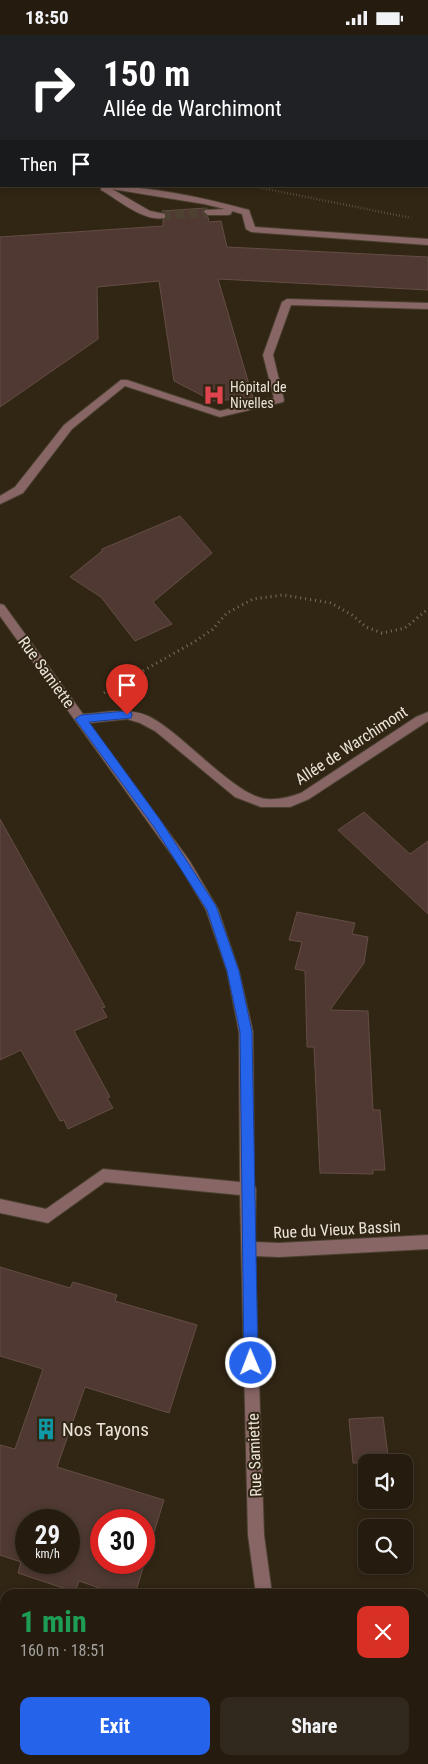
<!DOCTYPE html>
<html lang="en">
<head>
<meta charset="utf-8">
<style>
	body { margin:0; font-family:"Roboto Condensed",sans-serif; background:#31291d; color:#f1f3f6; height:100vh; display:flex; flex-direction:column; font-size:19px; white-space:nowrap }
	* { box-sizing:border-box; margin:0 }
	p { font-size:16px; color:#a3a19e }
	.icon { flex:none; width:28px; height:28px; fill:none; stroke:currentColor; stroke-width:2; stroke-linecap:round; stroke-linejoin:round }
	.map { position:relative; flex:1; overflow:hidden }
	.details { position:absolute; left:0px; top:1554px; width:429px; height:176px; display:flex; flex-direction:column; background:#251c0f; border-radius:15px 15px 0 0; box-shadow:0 2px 8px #0003,0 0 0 1px #423a2f }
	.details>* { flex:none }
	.guide { position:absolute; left:0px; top:0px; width:429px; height:152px; box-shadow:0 2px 8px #0003,0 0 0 1px #423a2f; background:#202124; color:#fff; overflow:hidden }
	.buttons { position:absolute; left:358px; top:1419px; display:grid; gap:10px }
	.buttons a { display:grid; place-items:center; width:55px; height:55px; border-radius:10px; background:#251c0f; box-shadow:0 2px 8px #0003,0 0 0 1px #423a2f; font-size:25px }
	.speed { position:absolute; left:15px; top:1474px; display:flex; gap:10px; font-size:25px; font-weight:700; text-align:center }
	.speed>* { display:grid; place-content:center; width:65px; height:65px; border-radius:50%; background:#251c0f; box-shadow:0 2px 8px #0003,0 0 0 1px #423a2f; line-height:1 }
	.speed small { font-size:12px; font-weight:400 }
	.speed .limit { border:8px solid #d22; background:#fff; color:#111 }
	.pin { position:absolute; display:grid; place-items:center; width:42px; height:42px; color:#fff; margin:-51px -21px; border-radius:50% 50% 50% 0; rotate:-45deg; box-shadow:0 0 5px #0007 }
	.pin .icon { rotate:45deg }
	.me { position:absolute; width:55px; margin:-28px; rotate:359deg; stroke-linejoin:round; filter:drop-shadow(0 0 4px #0008) }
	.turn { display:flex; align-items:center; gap:18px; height:105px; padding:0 20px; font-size:22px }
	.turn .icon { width:65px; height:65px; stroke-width:2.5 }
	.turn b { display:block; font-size:35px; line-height:42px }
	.then { display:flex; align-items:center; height:48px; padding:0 20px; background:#0003; gap:10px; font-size:19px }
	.round { display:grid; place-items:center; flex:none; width:52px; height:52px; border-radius:10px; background:#31291d }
	.head { display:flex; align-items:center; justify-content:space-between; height:85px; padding:0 20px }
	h1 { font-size:30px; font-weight:700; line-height:38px; color:#1e9e55 }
	.cta { display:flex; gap:10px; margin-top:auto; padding:10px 20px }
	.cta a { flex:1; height:58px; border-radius:10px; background:#2563eb; color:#fff; font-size:20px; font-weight:700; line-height:58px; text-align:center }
	.cta a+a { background:#31291d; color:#f1f3f6 }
	.status { display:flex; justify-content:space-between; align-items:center; height:35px; padding:0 25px; background:#251c0f; direction:ltr }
	.status svg { height:14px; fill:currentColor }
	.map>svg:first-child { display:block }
	.building { fill:#4f3932; stroke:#644d45; fill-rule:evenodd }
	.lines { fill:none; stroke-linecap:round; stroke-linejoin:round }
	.minor-tunnel { stroke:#4d4232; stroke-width:9; stroke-dasharray:9 4.5; stroke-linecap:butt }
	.minor-casing { stroke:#4b4130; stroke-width:2 }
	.major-casing { stroke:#4b4130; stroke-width:2 }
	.path-far1 { stroke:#7a7061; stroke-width:2.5; stroke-dasharray:0.5 2.5; stroke-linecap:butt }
	.path { stroke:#7a7061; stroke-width:3; stroke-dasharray:1 4; stroke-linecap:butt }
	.minor { fill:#876665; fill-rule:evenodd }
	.major { fill:#e7a4a1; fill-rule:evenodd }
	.route { fill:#2563eb; stroke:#184099 }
	.labels { text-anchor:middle; stroke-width:4; stroke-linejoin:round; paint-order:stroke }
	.far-poi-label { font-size:14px; fill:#ebe4d9; stroke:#312614; text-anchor:start }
	.street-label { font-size:16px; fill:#ebe4d9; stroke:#312614 }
	.near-poi-label { font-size:19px; fill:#ebe4d9; stroke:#312614; text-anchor:start }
</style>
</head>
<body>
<div class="status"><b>18:50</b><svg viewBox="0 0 49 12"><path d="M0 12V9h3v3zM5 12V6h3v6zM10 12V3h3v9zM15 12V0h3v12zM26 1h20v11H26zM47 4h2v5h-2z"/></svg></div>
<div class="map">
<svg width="428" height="1729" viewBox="0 0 428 1729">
	<rect width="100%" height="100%" fill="#312614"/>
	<path class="building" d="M 205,173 L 202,177 L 208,182 L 209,187 L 221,186 L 227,212 L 428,222 L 428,255 L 218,244 L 253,363 L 213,366 L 174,346 L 159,246 L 97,252 L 98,304 L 0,372 L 0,202 L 163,191 L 163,185 L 166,184 L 167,179 L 162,176 Z
		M 180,481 L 212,518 L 153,567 L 172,589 L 135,606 L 101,562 L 70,542 L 102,516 L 102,514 Z
		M 364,777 L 410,819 L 428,806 L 428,879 L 338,795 Z
		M 0,784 L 105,972 L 102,973 L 107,982 L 74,996 L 110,1062 L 107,1063 L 113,1073 L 68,1094 L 64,1085 L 60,1086 L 21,1015 L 0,1025 Z
		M 297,877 L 355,888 L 352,899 L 368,902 L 364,928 L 330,975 L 368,976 L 373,1075 L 380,1075 L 385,1135 L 373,1135 L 373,1139 L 320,1138 L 314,1012 L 307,1012 L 305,936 L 295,934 L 302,907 L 289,905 Z
		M 0,1232 L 70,1253 L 73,1247 L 117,1260 L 115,1266 L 197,1290 L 169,1378 L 85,1352 L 57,1432 L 164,1465 L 135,1559 L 117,1559 L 79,1546 L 75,1557 L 18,1538 L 21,1527 L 0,1520 L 0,1410 L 15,1414 L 43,1334 L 0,1321 ZM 26,1485 L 69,1485 L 69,1528 L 26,1528 ZM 101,1485 L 144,1485 L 144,1528 L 101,1528 Z
		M 383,1382 L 389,1428 L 353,1428 L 349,1384 Z"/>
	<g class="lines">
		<path class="minor-tunnel" d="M 162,181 L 208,177"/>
		<g class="minor-casing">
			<path id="minor" d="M 0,102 L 1,103 L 1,109 L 0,108 Z
				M 101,151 C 151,151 201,162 249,175 L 255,192 L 428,204 L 428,210 L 251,197 L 246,194 L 242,179 L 232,176 L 231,179 L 228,180 L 208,180 L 204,177 L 205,175 L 225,174 L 204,169 L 112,154 L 150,176 L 165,179 L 165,183 C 143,187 119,165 101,155 Z
				M 287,264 L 428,268 L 428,274 L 291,270 L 273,320 L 284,365 L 283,367 L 220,382 L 125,351 L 72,394 L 23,458 L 0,469 L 0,461 L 15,452 L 64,390 L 121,345 L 127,345 L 220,376 L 274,363 L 263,320 L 282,267 Z
				M 0,569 L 4,570 L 83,679 C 104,678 128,672 148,681 C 182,697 235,762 267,764 C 279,765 290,762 301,758 L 416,682 L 428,677 L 428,686 L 309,764 L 290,772 L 261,772 L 235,762 L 155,696 L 140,688 L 127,684 L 89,688 L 189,825 L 218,874 L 239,936 L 253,997 L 254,1150 L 256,1154 L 255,1207 L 279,1208 L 428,1200 L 428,1214 L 279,1222 L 255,1221 L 264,1500 L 272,1559 L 256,1559 L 248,1500 L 240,1160 L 105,1147 L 48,1188 L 0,1178 L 0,1164 L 46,1174 L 103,1134 L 240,1147 L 239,997 L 227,936 L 206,875 L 181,833 L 0,581 Z
				M 0,1648 L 5,1649 L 5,1665 L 0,1664 Z
				M 197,1725 L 223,1725 L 224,1729 L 198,1729 Z
				M 282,1725 L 298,1725 L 299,1729 L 283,1729 Z"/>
		</g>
		<g class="major-casing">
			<path id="major" d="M 299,0 L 313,0 L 314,1 L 300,1 Z"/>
		</g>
		<path class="path-far1" d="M 252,151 L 411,183"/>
		<path class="path" d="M 104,658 L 194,607 L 212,595 L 227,578 L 253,564 L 283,560 L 331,568 L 352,580 L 366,592 L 382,598 L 405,593 L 428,574"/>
		<use href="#minor" class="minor"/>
		<use href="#major" class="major"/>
	</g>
	<path class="route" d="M 127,676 L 131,677 L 132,680 L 131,683 L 89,687 L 161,786 L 216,871 L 239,936 L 252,997 L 258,1328 L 256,1333 L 251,1335 L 246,1333 L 244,1328 L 240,997 L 227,936 L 207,875 L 154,792 L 75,684 L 81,680 Z"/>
	<defs>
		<g id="hospital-bare" transform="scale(1.725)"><path d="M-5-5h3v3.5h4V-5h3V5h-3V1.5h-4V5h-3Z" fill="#e0444e" stroke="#312614" stroke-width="2.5" paint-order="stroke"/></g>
		<g id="building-bare" transform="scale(1.725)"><path d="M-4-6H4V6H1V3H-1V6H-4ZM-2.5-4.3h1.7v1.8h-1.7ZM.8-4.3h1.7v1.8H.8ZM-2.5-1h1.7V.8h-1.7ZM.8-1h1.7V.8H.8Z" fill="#0f9aa8" stroke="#312614" stroke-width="2.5" paint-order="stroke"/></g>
	</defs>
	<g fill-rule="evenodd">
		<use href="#hospital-bare" x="214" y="360"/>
		<use href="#building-bare" x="46" y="1394"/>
	</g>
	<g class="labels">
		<g class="far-poi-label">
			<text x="230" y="357">Hôpital de<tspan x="230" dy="16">Nivelles</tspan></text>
		</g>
		<g class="street-label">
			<text transform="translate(47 637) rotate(54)" y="6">Rue Samiette</text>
			<text transform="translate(351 710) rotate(-33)" y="6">Allée de Warchimont</text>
			<text transform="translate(337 1194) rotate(-3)" y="6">Rue du Vieux Bassin</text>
			<text transform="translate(254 1420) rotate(-92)" y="6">Rue Samiette</text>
		</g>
		<g class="near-poi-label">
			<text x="62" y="1401">Nos Tayons</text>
		</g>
	</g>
</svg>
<div class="buttons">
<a><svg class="icon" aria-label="sound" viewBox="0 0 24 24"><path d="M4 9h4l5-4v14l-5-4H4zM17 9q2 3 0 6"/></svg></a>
<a><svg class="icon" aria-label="search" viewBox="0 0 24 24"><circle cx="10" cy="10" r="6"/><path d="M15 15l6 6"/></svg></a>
</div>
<div class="speed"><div>29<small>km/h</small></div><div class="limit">30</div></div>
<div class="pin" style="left:127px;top:680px;background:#d93025"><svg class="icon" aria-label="arrive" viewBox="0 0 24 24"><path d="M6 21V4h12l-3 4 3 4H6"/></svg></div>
<svg class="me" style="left:251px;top:1328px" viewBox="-20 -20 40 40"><circle r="17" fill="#2563eb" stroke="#fff" stroke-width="3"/><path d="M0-11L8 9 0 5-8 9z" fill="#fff"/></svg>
<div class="guide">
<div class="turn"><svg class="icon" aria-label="right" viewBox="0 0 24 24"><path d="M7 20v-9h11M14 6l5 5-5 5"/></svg><div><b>150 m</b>Allée de Warchimont</div></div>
<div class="then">Then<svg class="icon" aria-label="arrive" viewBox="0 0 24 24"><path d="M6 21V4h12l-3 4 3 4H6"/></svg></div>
</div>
<section class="details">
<div class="head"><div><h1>1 min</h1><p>160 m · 18:51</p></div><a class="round" style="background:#d93025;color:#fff"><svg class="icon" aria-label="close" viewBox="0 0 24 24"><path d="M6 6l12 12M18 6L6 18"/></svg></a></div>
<div class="cta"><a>Exit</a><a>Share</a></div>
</section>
</div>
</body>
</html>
